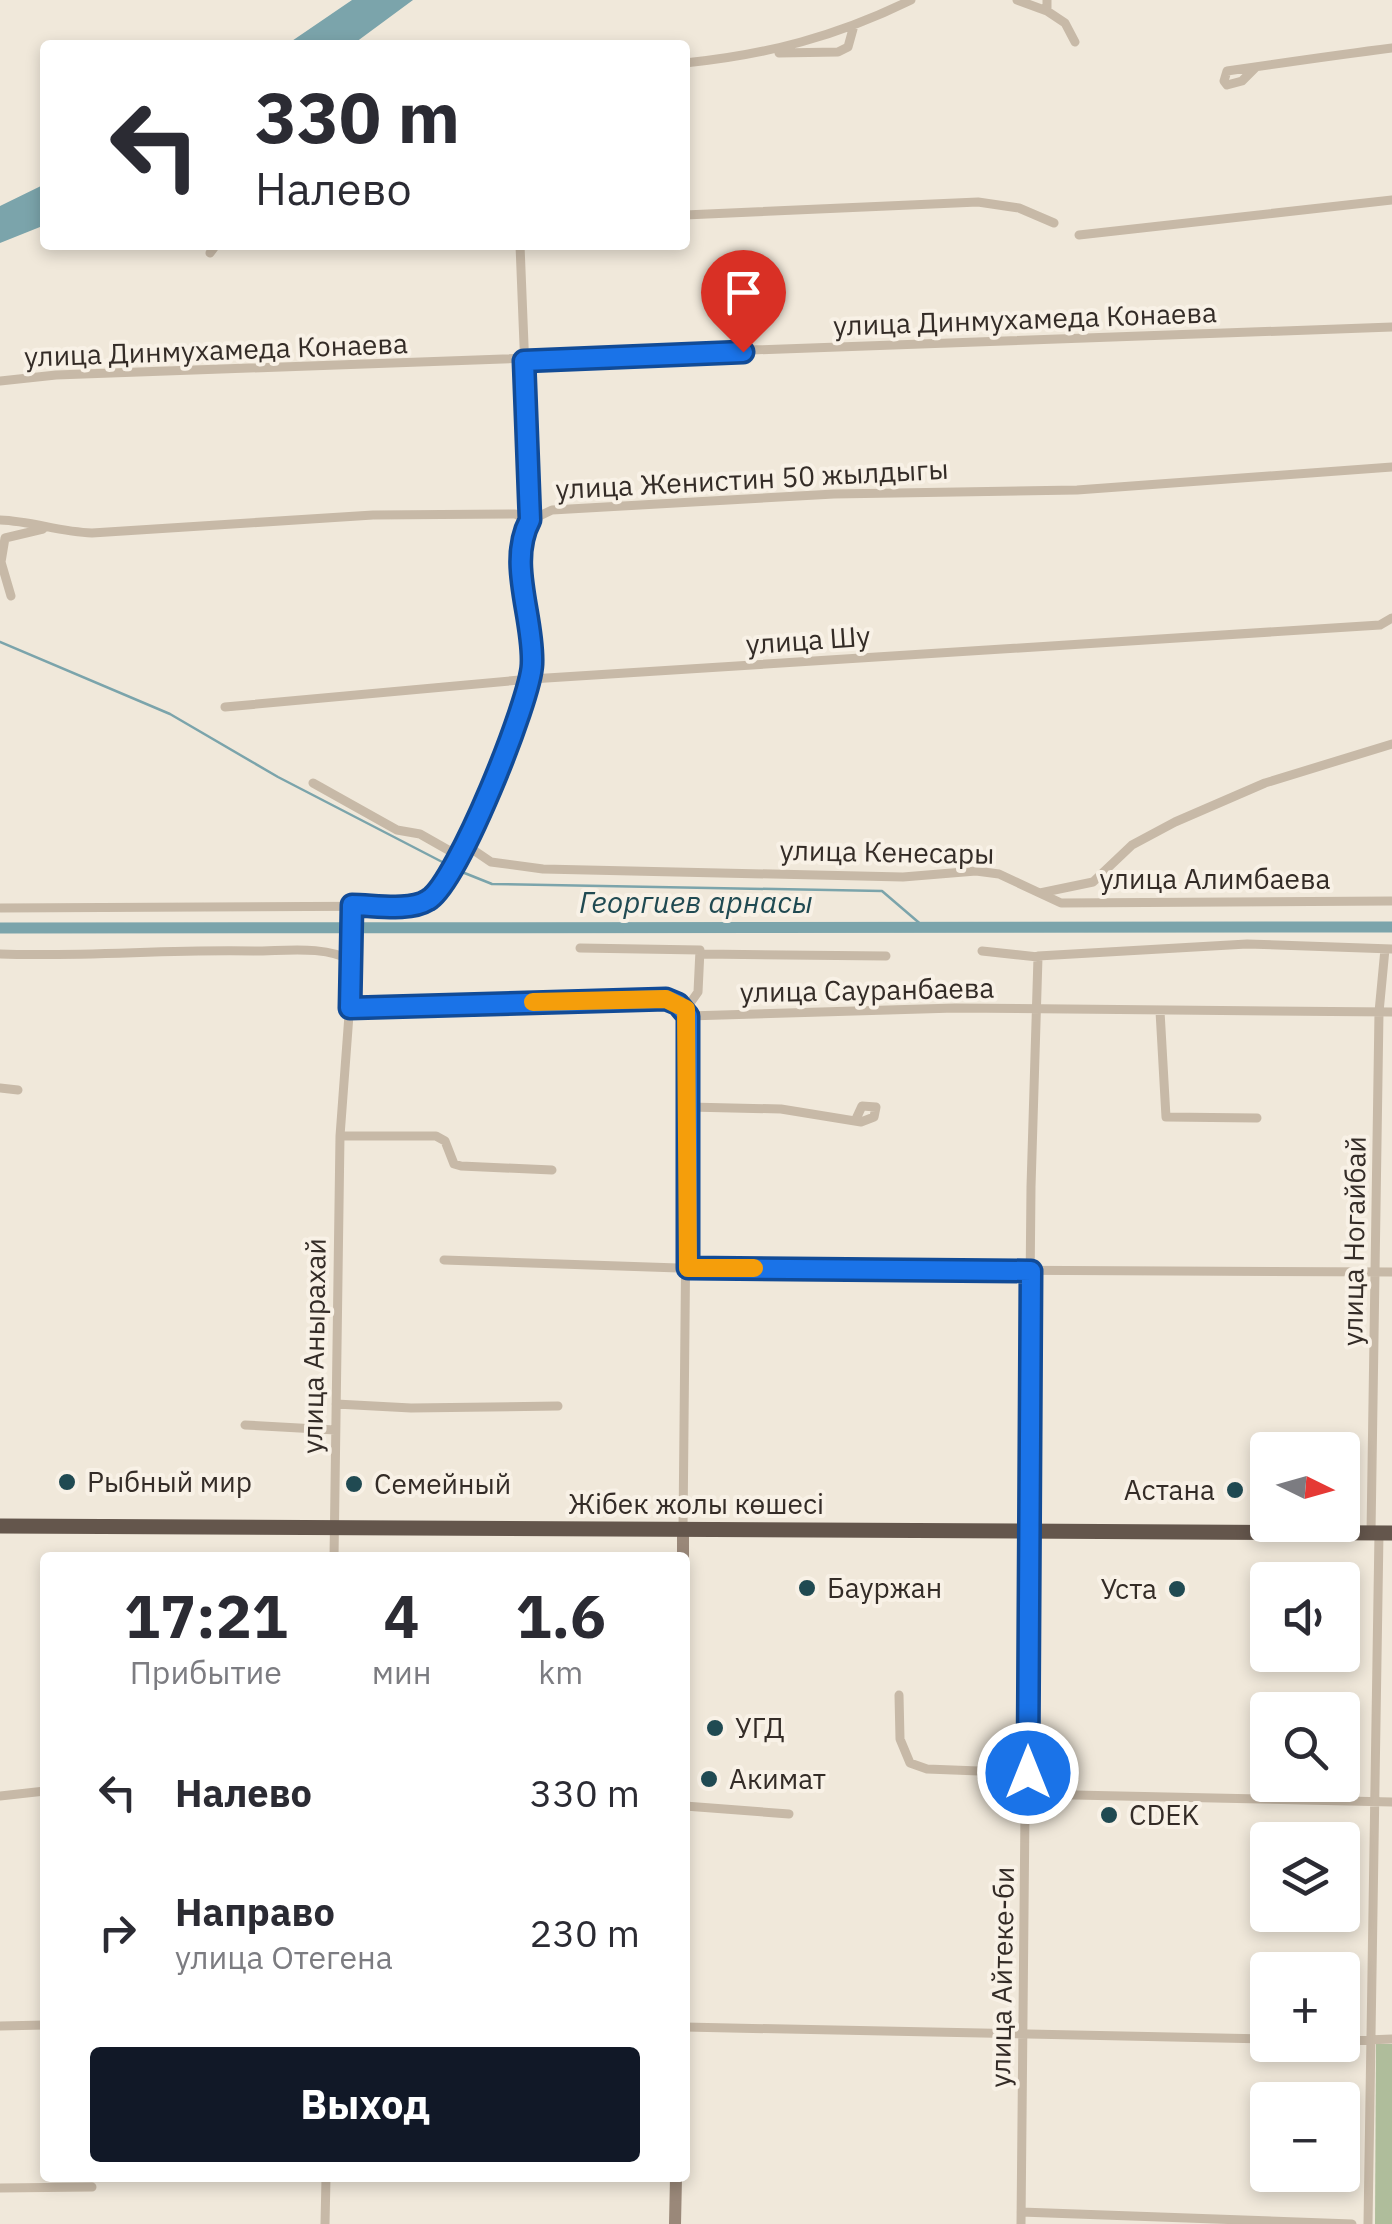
<!DOCTYPE html>
<html lang="ru">
<head>
<meta charset="utf-8">
<style>
	body { margin:0; font-family:"IBM Plex Sans",sans-serif; background:#f2f2f3; color:#2b2b33; height:100vh; display:flex; flex-direction:column; font-size:38px; white-space:nowrap }
	* { box-sizing:border-box; margin:0 }
	p { font-size:32px; color:#7c7c81 }
	.icon { flex:none; width:55px; height:55px; fill:none; stroke:currentColor; stroke-width:2; stroke-linecap:round; stroke-linejoin:round }
	.map { position:relative; flex:1; overflow:hidden }
	.details { position:absolute; left:40px; top:1552px; width:650px; height:630px; display:flex; flex-direction:column; background:#fff; border-radius:10px; box-shadow:0 5px 15px #0003 }
	.details>* { flex:none }
	.hud { position:absolute; left:40px; top:40px; width:650px; height:210px; border-radius:10px; box-shadow:0 5px 15px #0003; background:#fff; color:#2b2b33; overflow:hidden }
	.needle { width:65px; rotate:95deg }
	.controls { position:absolute; left:1250px; top:1432px; display:grid; gap:20px }
	.controls a { display:grid; place-items:center; width:110px; height:110px; border-radius:10px; background:#fff; box-shadow:0 5px 15px #0003; font-size:50px }
	.pin { position:absolute; display:grid; place-items:center; width:85px; height:85px; color:#fff; margin:-102px -42px; border-radius:50% 50% 50% 0; rotate:-45deg; box-shadow:0 0 10px #0007 }
	.pin .icon { rotate:45deg }
	.me { position:absolute; width:110px; margin:-55px; rotate:0deg; stroke-linejoin:round; filter:drop-shadow(0 0 8px #0008) }
	.turn { display:flex; align-items:center; gap:35px; height:210px; padding:0 50px; font-size:45px }
	.turn .icon { width:130px; height:130px; stroke-width:2.5 }
	.turn b { display:block; font-size:70px; line-height:85px }
	.eta { display:flex; justify-content:space-evenly; align-items:center; height:170px; text-align:center }
	.eta b { font-size:60px; font-weight:700; line-height:70px }
	.button { display:flex; gap:20px; margin-top:auto; padding:20px 50px }
	.button a { flex:1; height:115px; border-radius:10px; background:#111827; color:#fff; font-size:40px; font-weight:700; line-height:115px; text-align:center }
	ul { padding:0; list-style:none }
	li { display:flex; align-items:center; gap:30px; height:140px; padding:0 50px }
	li div { flex:1 }
	li b { display:block; font-size:38px }
	li em { font-style:normal }
	.map>svg:first-child { display:block }
	.green { fill:#afbd9b }
	.water { fill:#7ba4ab }
	.lines { fill:none; stroke-linecap:round; stroke-linejoin:round }
	.stream { stroke:#7ba4ab; stroke-width:2.5 }
	.canal { stroke:#7ba4ab; stroke-width:11 }
	.minor { stroke:#c7b9a7; stroke-width:9 }
	.secondary { stroke:#9a8879; stroke-width:12 }
	.trunk { stroke:#64564c; stroke-width:15 }
	.route-casing { stroke:#114b97; stroke-width:25 }
	.route { stroke:#1a73e8; stroke-width:18 }
	.slow { stroke:#f59e0b; stroke-width:18 }
	.poi-dot { fill:#204a52; stroke:#f8f1e6; stroke-width:4 }
	.labels { text-anchor:middle; stroke-width:8; stroke-linejoin:round; paint-order:stroke }
	.street-label { font-size:28px; fill:#342c27; stroke:#f8f1e6 }
	.poi-label { font-size:28px; fill:#342c27; stroke:#f8f1e6; text-anchor:start }
	.water-label { font-size:30px; font-style:italic; fill:#204a52; stroke:#f8f1e6 }
</style>
</head>
<body>
<div class="map">
<svg width="1392" height="2224" viewBox="0 0 1392 2224">
	<rect width="100%" height="100%" fill="#f0e8da"/>
	<path class="green" d="M 1376,2044 L 1392,2044 L 1392,2224 L 1375,2224 Z"/>
	<path class="water" d="M 352,0 L 413,0 L 352,45 L 286,45 Z
		M 45,184 L 45,225 L 0,243 L 0,206 Z"/>
	<g class="lines">
		<path class="stream" d="M 0,642 L 170,714 L 278,777 L 450,866
			M 457,870 L 492,884 L 882,891 L 924,927"/>
		<path class="canal" d="M 0,928 L 1392,927"/>
		<path class="minor" d="M 1017,0 L 1047,11
			M 1047,0 L 1047,11 L 1065,23 L 1075,42
			M 779,53 L 838,52 L 848,47 L 853,29
			M 685,63 C 766,55 838,36 911,0
			M 1256,67 L 1242,81 L 1227,85 L 1224,81 L 1227,71 C 1282,63 1337,55 1392,48
			M 685,215 L 978,202 L 1019,208 L 1054,223
			M 1079,235 L 1392,200
			M 210,253 L 216,245
			M 0,381 L 56,375 L 1392,327
			M 0,520 C 32,521 59,532 92,533 L 373,515 L 515,514 L 531,520 L 552,510 L 834,494 L 1077,490 L 1392,467
			M 11,596 L 1,562 L 5,538 L 43,529
			M 225,707 L 531,679 L 1380,625 L 1392,618
			M 313,783 L 397,830 L 420,834 L 457,855
			M 466,845 L 491,862 L 543,869 L 903,877 L 976,871 L 999,874 L 1061,903 L 1392,901
			M 1040,893 L 1093,882 L 1132,845 L 1175,822 L 1265,783 L 1392,744
			M 0,908 L 415,906 C 423,903 430,901 435,895 C 463,862 523,723 531,678 C 541,627 504,568 531,520 L 520,245
			M 580,948 L 700,950 L 698,992 L 686,1009
			M 982,951 L 1038,957 L 1031,1187 L 1021,2224
			M 0,954 C 85,957 169,949 254,951 C 286,951 324,945 353,961
			M 702,954 L 886,956
			M 1038,956 L 1247,944 L 1392,949
			M 350,1008 L 666,999 L 679,1003 L 688,1016
			M 1160,1011 L 1166,1117 L 1257,1118
			M 688,1016 L 955,1008 L 1392,1012
			M 0,1088 L 18,1090
			M 689,1107 L 781,1109 L 861,1122 L 874,1117 L 876,1107 L 862,1106 L 856,1119
			M 340,1136 L 436,1136 L 445,1141 L 454,1164 L 461,1166 L 552,1170
			M 444,1260 L 708,1269 L 1392,1272
			M 336,1404 L 411,1408 L 558,1406
			M 245,1425 L 335,1430
			M 683,1529 L 688,1016
			M 1371,1533 L 1379,1012 L 1385,949
			M 334,1558 L 340,1136 L 353,961 L 352,905
			M 899,1695 L 900,1739 L 910,1763 L 927,1769 L 1028,1773
			M 1028,1794 L 1392,1802
			M 0,1796 L 45,1791
			M 685,1806 L 789,1814
			M 0,2026 L 45,2025
			M 685,2027 L 1268,2039
			M 1342,2041 L 1392,2039
			M 0,2188 L 92,2187
			M 1021,2212 L 1352,2224
			M 325,2224 L 326,2178
			M 1368,2224 L 1379,1533"/>
		<path class="secondary" d="M 683,1558 L 683,1529
			M 675,2224 L 676,2178"/>
		<path class="trunk" d="M 0,1526 L 1392,1533"/>
	</g>
	<g class="lines">
		<g class="route-casing">
			<path id="route" d="M 743,352 L 524,361 L 530,520 C 507,563 534,617 532,664 C 531,699 457,884 428,900 C 409,912 374,905 352,905 L 350,1008 L 666,999 L 678,1004 L 688,1016 L 688,1268 L 1031,1271 L 1028,1773"/>
		</g>
		<use href="#route" class="route"/>
		<path class="slow" d="M 533,1002 L 666,999 L 686,1009 L 688,1268 L 754,1268"/>
	</g>
	<g class="poi-dot">
		<circle cx="67" cy="1482" r="10"/>
		<circle cx="354" cy="1484" r="10"/>
		<circle cx="1235" cy="1490" r="10"/>
		<circle cx="807" cy="1588" r="10"/>
		<circle cx="1177" cy="1589" r="10"/>
		<circle cx="715" cy="1728" r="10"/>
		<circle cx="709" cy="1779" r="10"/>
		<circle cx="1109" cy="1815" r="10"/>
	</g>
	<g class="labels">
		<g class="street-label">
			<text transform="translate(1025 319) rotate(-2)" y="10">улица Динмухамеда Конаева</text>
			<text transform="translate(216 350) rotate(-2)" y="10">улица Динмухамеда Конаева</text>
			<text transform="translate(752 479) rotate(-3)" y="10">улица Женистин 50 жылдыгы</text>
			<text transform="translate(808 640) rotate(-4)" y="10">улица Шу</text>
			<text transform="translate(887 852) rotate(1)" y="10">улица Кенесары</text>
			<text x="1215" y="889">улица Алимбаева</text>
			<text transform="translate(867 990) rotate(-1)" y="10">улица Сауранбаева</text>
			<text transform="translate(1354 1241) rotate(-89)" y="10">улица Ногайбай</text>
			<text transform="translate(314 1346) rotate(-89)" y="10">улица Анырахай</text>
			<text x="696" y="1514">Жібек жолы көшесі</text>
			<text transform="translate(1002 1977) rotate(-89)" y="10">улица Айтеке-би</text>
		</g>
		<g class="poi-label">
			<text x="87" y="1492">Рыбный мир</text>
			<text x="374" y="1494">Семейный</text>
			<text x="1215" y="1500" text-anchor="end">Астана</text>
			<text x="827" y="1598">Бауржан</text>
			<text x="1157" y="1599" text-anchor="end">Уста</text>
			<text x="735" y="1738">УГД</text>
			<text x="729" y="1789">Акимат</text>
			<text x="1129" y="1825">CDEK</text>
		</g>
		<g class="water-label">
			<text x="696" y="913">Георгиев арнасы</text>
		</g>
	</g>
</svg>
<div class="controls">
<a><svg class="needle" viewBox="-14 -14 28 28"><path d="M0-13l5 13h-10z" fill="#e53935"/><path d="M0 13l5-13h-10z" fill="#7c7c81"/></svg></a>
<a><svg class="icon" aria-label="sound" viewBox="0 0 24 24"><path d="M4 9h4l5-4v14l-5-4H4zM17 9q2 3 0 6"/></svg></a>
<a><svg class="icon" aria-label="search" viewBox="0 0 24 24"><circle cx="10" cy="10" r="6"/><path d="M15 15l6 6"/></svg></a>
<a><svg class="icon" aria-label="layers" viewBox="0 0 24 24"><path d="M12 4l9 5-9 5-9-5zM3 14l9 5 9-5"/></svg></a>
<a>+</a>
<a>−</a>
</div>
<div class="pin" style="left:743px;top:352px;background:#d93025"><svg class="icon" aria-label="arrive" viewBox="0 0 24 24"><path d="M6 21V4h12l-3 4 3 4H6"/></svg></div>
<svg class="me" style="left:1028px;top:1773px" viewBox="-20 -20 40 40"><circle r="17" fill="#1a73e8" stroke="#fff" stroke-width="3"/><path d="M0-11L8 9 0 5-8 9z" fill="#fff"/></svg>
<div class="hud">
<div class="turn"><svg class="icon" aria-label="left" viewBox="0 0 24 24"><path d="M17 20v-9H6M10 6l-5 5 5 5"/></svg><div><b>330 m</b>Налево</div></div>
</div>
<section class="details">
<div class="eta">
<div><b>17:21</b><p>Прибытие</p></div>
<div><b>4</b><p>мин</p></div>
<div><b>1.6</b><p>km</p></div>
</div>
<ul>
<li><svg class="icon" aria-label="left" viewBox="0 0 24 24"><path d="M17 20v-9H6M10 6l-5 5 5 5"/></svg><div><b>Налево</b></div><em>330 m</em></li>
<li><svg class="icon" aria-label="right" viewBox="0 0 24 24"><path d="M7 20v-9h11M14 6l5 5-5 5"/></svg><div><b>Направо</b><p>улица Отегена</p></div><em>230 m</em></li>
</ul>
<div class="button"><a>Выход</a></div>
</section>
</div>
</body>
</html>
